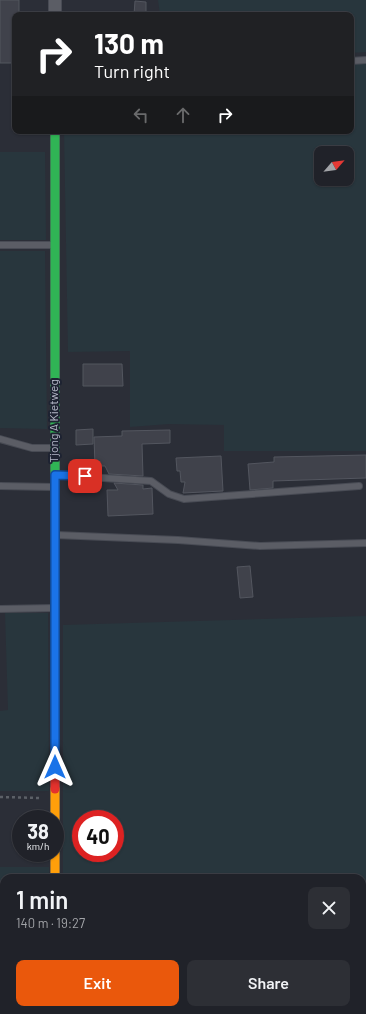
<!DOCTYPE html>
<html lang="en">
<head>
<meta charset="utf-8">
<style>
	body { margin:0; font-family:Barlow,sans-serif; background:#2d2f35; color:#f1f3f6; height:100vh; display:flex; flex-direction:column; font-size:15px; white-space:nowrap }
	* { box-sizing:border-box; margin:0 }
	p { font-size:13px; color:#a2a4a8 }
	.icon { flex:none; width:22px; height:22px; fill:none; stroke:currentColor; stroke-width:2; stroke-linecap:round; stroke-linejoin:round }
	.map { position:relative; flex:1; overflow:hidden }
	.sheet { position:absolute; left:0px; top:874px; width:366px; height:140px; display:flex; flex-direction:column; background:#202229; border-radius:12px 12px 0 0; box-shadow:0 1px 3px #0004,0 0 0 1px #3d3f46 }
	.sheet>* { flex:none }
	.hud { position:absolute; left:12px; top:12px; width:342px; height:122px; border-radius:8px; box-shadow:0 1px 3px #0004,0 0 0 1px #3d3f46; background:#202124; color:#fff; overflow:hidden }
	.needle { width:26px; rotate:62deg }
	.buttons { position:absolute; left:314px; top:146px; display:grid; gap:8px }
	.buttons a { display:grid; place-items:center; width:40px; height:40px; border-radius:8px; background:#202229; box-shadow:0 1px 3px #0004,0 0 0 1px #3d3f46; font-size:20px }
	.speed { position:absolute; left:12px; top:810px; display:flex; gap:8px; font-size:20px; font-weight:700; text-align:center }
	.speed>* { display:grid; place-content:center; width:52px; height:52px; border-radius:50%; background:#202229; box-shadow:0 1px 3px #0004,0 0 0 1px #3d3f46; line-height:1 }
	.speed small { font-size:10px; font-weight:400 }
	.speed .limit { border:6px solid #d22; background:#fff; color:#111 }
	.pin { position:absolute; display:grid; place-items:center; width:34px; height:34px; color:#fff; margin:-17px; border-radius:8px; box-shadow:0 2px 6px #0006 }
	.me { position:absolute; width:44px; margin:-22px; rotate:0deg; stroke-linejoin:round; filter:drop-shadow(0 0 3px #0008) }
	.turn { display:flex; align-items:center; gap:14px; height:84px; padding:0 16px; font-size:18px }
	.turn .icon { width:52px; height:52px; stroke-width:2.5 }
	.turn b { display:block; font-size:28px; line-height:34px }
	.lanes { display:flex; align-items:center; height:38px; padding:0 16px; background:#0003; justify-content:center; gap:20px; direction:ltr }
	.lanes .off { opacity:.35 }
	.round { display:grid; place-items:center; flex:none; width:42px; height:42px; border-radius:8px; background:#2d2f35 }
	.summary { display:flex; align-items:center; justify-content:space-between; height:68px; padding:0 16px }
	h1 { font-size:24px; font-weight:600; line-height:30px }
	.cta { display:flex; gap:8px; margin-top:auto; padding:8px 16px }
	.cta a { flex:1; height:46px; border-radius:8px; background:#ea580c; color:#fff; font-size:16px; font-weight:600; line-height:46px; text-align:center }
	.cta a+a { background:#2d2f35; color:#f1f3f6 }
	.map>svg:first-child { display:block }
	.green { fill:#28363d; fill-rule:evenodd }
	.building { fill:#40424b; stroke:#53565f }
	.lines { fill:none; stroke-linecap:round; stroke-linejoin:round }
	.lane-casing { stroke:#484b54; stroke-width:8 }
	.street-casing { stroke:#484b54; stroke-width:14 }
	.fast-casing { stroke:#484b54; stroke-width:10 }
	.slow-casing { stroke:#484b54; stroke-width:10 }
	.jam-casing { stroke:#484b54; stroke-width:10 }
	.path { stroke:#5c6067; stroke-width:2.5; stroke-dasharray:3 3; stroke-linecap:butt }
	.lane { stroke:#5b5d65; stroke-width:6 }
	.street { stroke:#5b5d65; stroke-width:12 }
	.fast { stroke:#30b455; stroke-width:9 }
	.slow { stroke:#ff9f0a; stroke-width:9 }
	.jam { stroke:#e5322d; stroke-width:9 }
	.route-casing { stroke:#114b97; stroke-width:10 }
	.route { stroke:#1a73e8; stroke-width:7 }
	.labels { text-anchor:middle; stroke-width:4; stroke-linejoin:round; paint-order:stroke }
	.street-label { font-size:12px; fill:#b5b9c8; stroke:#1e2332 }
</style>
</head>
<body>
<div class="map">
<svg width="366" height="1014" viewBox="0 0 366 1014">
	<rect width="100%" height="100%" fill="#2b2e37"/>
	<path class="green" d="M 158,0 L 366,0 L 366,52 L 351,53 L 351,15 L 160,15 Z
		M 351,64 L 366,64 L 366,451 L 224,451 L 224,425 L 169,424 L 130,427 L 130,351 L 68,352 L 64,131 L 351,131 ZM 321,153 L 347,153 L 347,179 L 321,179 Z
		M 0,152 L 45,152 L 46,240 L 0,240 Z
		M 0,251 L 45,251 L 47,429 L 0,428 Z
		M 5,613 L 48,613 L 49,791 L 0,791 L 0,711 L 8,710 Z
		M 366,616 L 366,1014 L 146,1014 L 146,1010 L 362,1010 L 362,878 L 63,878 L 63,625 ZM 81,819 L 115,819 L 115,853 L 81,853 Z
		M 0,867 L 49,867 L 49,878 L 4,878 L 4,987 L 0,987 Z"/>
	<path class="building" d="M 0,0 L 19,0 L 19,15 L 15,15 L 15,63 L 0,63 Z
		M 135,1 L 146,2 L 146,15 L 134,15 Z
		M 83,364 L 122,364 L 123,386 L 83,386 Z
		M 93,429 L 93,444 L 76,445 L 76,430 Z
		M 170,430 L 170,443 L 142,444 L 143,476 L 109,474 L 105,466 L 95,466 L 94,437 L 122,436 L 122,431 Z
		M 366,455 L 366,478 L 273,481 L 273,488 L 250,490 L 248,464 L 274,462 L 274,457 Z
		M 221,456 L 223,491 L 183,493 L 185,482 L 181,482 L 180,471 L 177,471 L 176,458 Z
		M 114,483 L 143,485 L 143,489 L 152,488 L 153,514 L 108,516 L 107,490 L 118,490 Z
		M 250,566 L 253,597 L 240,598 L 237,567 Z"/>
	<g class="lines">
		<g class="lane-casing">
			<path id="lane" d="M 351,61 L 366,60
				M 0,245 L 54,245
				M 0,439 L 32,448 L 54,448
				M 56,475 L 151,481 L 169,494 L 184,499 L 359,486
				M 0,486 L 53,487
				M 56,535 L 178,540 L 260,546 L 366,543
				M 0,609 L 54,608"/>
		</g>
		<g class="street-casing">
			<path id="street" d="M 55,0 L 55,15
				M 56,1010 L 56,1014"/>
		</g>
		<g class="fast-casing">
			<path id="fast" d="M 55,131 L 55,586"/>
		</g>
		<g class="slow-casing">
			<path id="slow" d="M 55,789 L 55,878"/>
		</g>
		<g class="jam-casing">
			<path id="jam" d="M 55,586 L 55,789"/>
		</g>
		<path class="path" d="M 0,797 L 41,798"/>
		<use href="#lane" class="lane"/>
		<use href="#street" class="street"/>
		<use href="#fast" class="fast"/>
		<use href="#slow" class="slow"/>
		<use href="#jam" class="jam"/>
	</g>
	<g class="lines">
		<g class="route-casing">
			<path id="route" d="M 55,767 L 55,475 L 85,476"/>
		</g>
		<use href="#route" class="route"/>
	</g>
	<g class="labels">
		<g class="street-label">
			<text transform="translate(54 421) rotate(-90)" y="4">Tjong A Kietweg</text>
		</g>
	</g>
</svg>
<div class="buttons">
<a><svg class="needle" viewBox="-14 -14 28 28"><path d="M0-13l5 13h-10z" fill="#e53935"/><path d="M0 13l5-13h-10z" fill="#a2a4a8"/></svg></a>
</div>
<div class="speed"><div>38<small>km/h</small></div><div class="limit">40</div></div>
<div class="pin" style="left:85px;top:476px;background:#d93025"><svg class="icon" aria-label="arrive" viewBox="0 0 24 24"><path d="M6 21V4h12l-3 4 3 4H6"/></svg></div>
<svg class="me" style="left:55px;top:767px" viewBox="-20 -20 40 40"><path d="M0-17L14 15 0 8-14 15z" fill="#1a73e8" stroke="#fff" stroke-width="4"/></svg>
<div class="hud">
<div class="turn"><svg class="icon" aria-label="right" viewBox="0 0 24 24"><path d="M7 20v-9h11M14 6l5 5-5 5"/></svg><div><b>130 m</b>Turn right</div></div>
<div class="lanes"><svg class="icon off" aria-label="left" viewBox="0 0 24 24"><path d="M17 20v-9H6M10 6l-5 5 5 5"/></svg><svg class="icon off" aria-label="ahead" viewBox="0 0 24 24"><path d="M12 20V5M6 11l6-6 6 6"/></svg><svg class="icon" aria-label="right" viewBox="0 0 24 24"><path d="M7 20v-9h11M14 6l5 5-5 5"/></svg></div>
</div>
<section class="sheet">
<div class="summary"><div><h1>1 min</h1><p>140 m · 19:27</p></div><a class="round"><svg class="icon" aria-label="close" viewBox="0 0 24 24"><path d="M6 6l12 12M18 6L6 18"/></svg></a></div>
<div class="cta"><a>Exit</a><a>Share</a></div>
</section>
</div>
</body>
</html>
